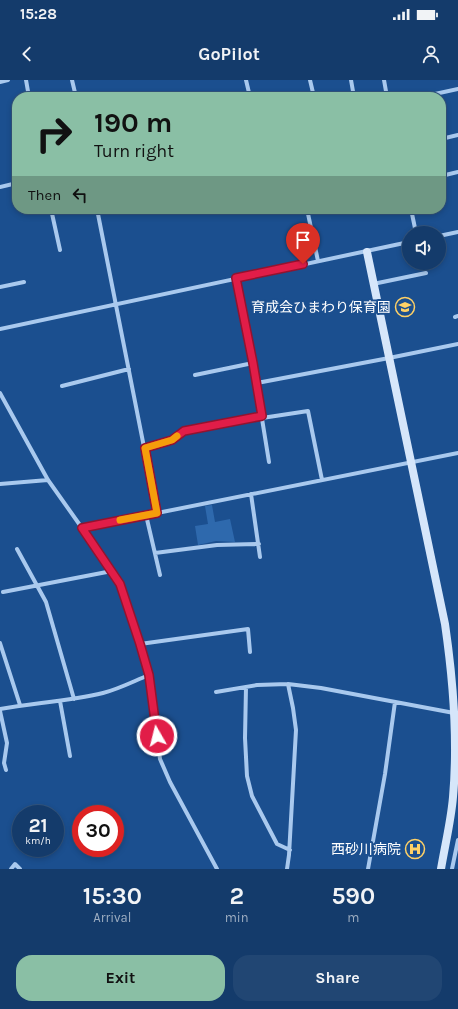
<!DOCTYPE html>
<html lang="en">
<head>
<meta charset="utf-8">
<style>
	body { margin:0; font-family:Karla,"Noto Sans JP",sans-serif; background:#214673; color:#f1f3f6; height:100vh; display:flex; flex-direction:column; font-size:15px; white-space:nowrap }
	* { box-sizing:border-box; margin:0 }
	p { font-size:13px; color:#9dadc1 }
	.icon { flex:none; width:22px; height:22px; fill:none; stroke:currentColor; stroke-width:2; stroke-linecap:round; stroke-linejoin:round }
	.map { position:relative; height:789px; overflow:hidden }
	.side { display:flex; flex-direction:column; background:#143b6b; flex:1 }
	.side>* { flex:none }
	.hud { position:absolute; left:12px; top:12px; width:434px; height:122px; border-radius:16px; box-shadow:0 2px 6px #0003,0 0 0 1px #33557e; background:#8abfa5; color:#111; overflow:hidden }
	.tools { position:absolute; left:402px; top:146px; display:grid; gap:8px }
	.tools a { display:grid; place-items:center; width:44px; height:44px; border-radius:50%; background:#143b6b; box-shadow:0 2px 6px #0003,0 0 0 1px #33557e; font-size:20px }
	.speed { position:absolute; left:12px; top:725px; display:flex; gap:8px; font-size:20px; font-weight:700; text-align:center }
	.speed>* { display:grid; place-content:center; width:52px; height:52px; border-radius:50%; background:#143b6b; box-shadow:0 2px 6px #0003,0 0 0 1px #33557e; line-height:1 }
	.speed small { font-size:10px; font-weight:400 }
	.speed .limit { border:6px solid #d22; background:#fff; color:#111 }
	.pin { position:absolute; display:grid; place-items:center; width:34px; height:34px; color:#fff; margin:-41px -17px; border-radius:50% 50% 50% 0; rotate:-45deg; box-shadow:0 0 4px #0007 }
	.pin .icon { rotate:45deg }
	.me { position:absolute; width:44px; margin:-22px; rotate:352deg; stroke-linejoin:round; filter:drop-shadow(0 0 3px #0008) }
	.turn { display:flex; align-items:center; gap:14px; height:84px; padding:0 16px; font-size:18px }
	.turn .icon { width:52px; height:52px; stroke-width:2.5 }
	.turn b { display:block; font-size:28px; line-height:34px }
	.then { display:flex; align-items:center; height:38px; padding:0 16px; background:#0003; gap:8px; font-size:15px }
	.eta { display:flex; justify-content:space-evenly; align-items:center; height:68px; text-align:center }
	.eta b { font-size:24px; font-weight:700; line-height:28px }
	.action { display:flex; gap:8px; margin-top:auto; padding:8px 16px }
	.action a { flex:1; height:46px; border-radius:16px; background:#8abfa5; color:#111; font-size:16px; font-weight:700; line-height:46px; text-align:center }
	.action a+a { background:#214673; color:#f1f3f6 }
	.status { display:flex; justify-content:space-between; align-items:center; height:28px; padding:0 20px; background:#143b6b; direction:ltr }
	.status svg { height:11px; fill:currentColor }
	header { display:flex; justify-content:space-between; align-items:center; height:52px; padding:0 16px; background:#143b6b; font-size:18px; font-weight:700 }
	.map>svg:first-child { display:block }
	.green { fill:#2e69ad }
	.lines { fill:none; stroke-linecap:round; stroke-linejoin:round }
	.street { stroke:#a9c9ee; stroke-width:4 }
	.secondary { stroke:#d6e6fa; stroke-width:8 }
	.route-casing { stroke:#92132f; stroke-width:10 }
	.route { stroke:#e11d48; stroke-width:7 }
	.slow { stroke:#f59e0b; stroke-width:7 }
	.labels { text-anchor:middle; stroke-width:4; stroke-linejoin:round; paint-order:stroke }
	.poi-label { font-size:14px; fill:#fff; stroke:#1b4f8f; text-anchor:end }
</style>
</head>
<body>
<div class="status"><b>15:28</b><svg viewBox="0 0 49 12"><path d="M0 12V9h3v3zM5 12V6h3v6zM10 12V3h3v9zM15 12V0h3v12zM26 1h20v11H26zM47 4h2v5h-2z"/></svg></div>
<header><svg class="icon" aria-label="back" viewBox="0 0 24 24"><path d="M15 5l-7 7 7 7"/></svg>GoPilot<svg class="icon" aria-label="person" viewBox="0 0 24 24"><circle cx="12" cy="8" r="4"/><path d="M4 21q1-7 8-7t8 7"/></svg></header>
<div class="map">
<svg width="458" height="789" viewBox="0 0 458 789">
	<rect width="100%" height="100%" fill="#1b4f8f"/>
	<path class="green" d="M 212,425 L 215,442 L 230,439 L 235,462 L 216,461 L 198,465 L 195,446 L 208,444 L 205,426 Z"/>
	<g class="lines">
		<path class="street" d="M 26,0 L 29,17
			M 72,0 L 76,17
			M 246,0 L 250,17
			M 310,0 L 314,17
			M 351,0 L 354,17
			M 384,0 L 387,17
			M 0,2 L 8,0
			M 421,17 L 458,9
			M 441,59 L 458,55
			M 441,96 L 458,92
			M 0,107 L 17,103
			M 51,129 L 60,170
			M 97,129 L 157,433
			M 307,129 L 318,181
			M 411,129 L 416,153
			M 439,156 L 458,152
			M 236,198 L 253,283 L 269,382
			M 373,204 L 426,193
			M 0,207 L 24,202
			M 455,237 L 458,236
			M 0,249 L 409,162
			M 195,295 L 253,283
			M 257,303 L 389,278 L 458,264
			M 62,306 L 129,289
			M 0,313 L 48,400 L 82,448 L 120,504 L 140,564 L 149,595 L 160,679 L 170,702 L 217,789
			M 262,338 L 308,331 L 322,400
			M 145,368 L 172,360 L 184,351 L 262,336
			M 0,404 L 48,400
			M 251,414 L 260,477
			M 146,435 L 160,495
			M 82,448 L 458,373
			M 17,469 L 46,522 L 74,619
			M 155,473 L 217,465 L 259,464
			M 3,512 L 112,491
			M 0,563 L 20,625
			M 140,564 L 248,549 L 250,572
			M 246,607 L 245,658 L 247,696 L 252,716 L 277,764 L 290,770
			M 216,612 L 257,605 L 288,604 L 321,608 L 454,633
			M 60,621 L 70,676
			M 0,629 C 34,623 69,621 103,613 C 119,609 134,601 149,595
			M 0,631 L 7,663 L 4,683 L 6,690
			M 11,789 L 15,784 L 20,789
			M 287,789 L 289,775 L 296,650 L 293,628 L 288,604
			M 368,789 L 385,694 L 395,622
			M 452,789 L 458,760"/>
		<path class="secondary" d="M 367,172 L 445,544 C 453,599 458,661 453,717 C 451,741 445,765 441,789"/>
	</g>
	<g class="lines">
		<g class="route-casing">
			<path id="route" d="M 157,656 L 149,595 L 140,564 L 120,504 L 82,448 L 157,433 L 145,368 L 172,360 L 184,351 L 262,336 L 253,283 L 236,198 L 303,184"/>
		</g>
		<use href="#route" class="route"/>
		<path class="slow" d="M 120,440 L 157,433 L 145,368 L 172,360 L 177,356"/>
	</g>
	<defs>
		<g id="school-ring" transform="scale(1)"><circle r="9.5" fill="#1b4f8f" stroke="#ffd166" stroke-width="1.5"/><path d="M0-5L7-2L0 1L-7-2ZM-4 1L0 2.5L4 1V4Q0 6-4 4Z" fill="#ffd166"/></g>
		<g id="hospital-ring" transform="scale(1)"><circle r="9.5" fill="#1b4f8f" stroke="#ffd166" stroke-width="1.5"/><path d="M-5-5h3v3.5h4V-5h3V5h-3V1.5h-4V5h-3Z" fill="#ffd166"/></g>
	</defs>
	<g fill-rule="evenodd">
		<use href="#school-ring" x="405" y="227"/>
		<use href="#hospital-ring" x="415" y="769"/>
	</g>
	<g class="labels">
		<g class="poi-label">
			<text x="391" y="232">育成会ひまわり保育園</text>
			<text x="401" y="774">西砂川病院</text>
		</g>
	</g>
</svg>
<div class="tools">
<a><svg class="icon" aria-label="sound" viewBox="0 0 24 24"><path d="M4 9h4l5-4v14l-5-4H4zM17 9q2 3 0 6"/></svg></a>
</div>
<div class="speed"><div>21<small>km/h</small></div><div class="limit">30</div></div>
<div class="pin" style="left:303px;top:184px;background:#d93025"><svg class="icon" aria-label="arrive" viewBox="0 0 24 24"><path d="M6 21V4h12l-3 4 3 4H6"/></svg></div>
<svg class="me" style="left:157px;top:656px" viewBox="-20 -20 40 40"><circle r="17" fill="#e11d48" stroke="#fff" stroke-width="3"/><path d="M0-11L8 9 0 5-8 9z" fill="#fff"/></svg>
<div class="hud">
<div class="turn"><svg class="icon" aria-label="right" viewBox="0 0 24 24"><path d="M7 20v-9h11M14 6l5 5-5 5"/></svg><div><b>190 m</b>Turn right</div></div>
<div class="then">Then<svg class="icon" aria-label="left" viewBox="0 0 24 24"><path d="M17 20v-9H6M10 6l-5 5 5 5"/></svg></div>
</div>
</div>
<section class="side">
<div class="eta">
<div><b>15:30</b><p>Arrival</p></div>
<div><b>2</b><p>min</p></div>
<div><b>590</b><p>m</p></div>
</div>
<div class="action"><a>Exit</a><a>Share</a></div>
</section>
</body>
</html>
